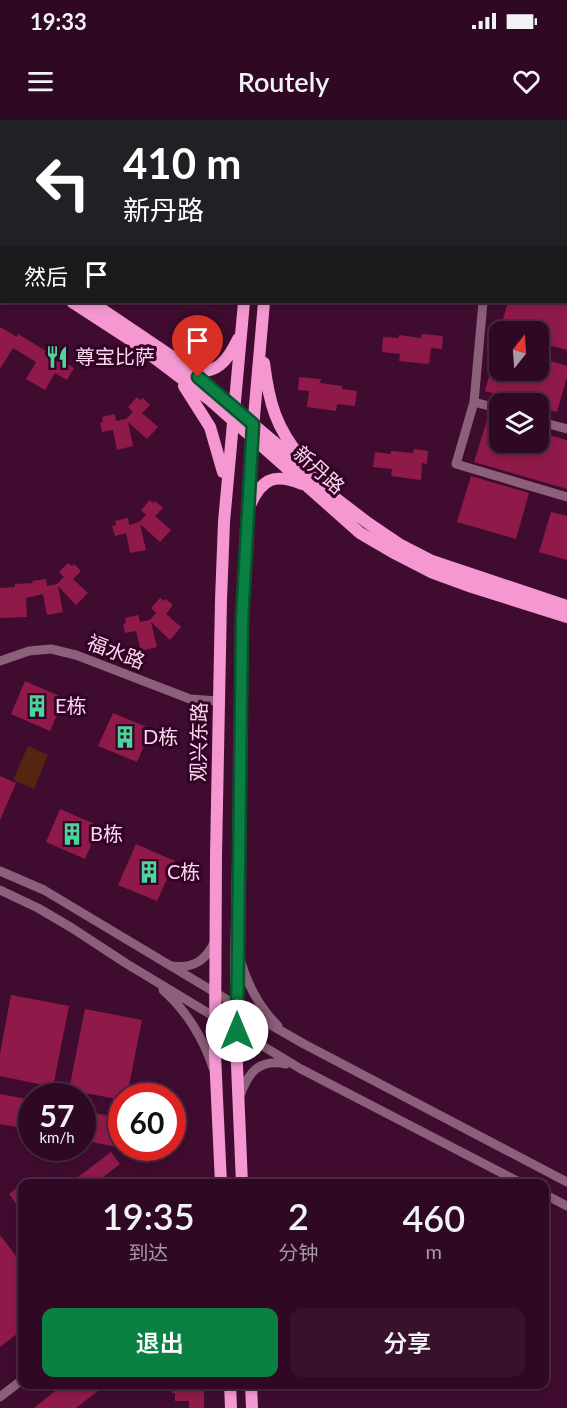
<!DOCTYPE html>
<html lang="zh">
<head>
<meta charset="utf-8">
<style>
	body { margin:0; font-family:Lato,"Noto Sans SC",sans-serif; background:#37122c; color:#f1f3f6; height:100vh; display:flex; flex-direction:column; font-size:22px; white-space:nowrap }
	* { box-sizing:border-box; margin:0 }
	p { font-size:20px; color:#a79aa6 }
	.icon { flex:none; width:33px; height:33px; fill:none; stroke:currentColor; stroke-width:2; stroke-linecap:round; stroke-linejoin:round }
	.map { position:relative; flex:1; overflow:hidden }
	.sheet { position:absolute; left:18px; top:1059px; width:531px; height:210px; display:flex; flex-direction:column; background:#2f0924; border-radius:12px; box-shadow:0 3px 9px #0003,0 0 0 2px #4a2a41 }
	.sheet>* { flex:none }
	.banner { position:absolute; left:0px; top:0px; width:567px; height:183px; box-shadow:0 3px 9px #0003,0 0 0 2px #4a2a41; background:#202124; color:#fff; overflow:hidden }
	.needle { width:39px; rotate:17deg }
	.tools { position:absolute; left:489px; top:201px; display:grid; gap:12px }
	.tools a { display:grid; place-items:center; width:60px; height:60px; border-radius:12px; background:#2f0924; box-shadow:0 3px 9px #0003,0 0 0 2px #4a2a41; font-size:30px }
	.speed { position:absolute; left:18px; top:963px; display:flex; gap:12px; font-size:30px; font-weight:700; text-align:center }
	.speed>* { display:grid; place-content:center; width:78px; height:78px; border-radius:50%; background:#2f0924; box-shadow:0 3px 9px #0003,0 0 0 2px #4a2a41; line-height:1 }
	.speed small { font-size:15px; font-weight:400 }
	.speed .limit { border:9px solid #d22; background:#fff; color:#111 }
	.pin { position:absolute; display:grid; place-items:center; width:51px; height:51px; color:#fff; margin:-62px -26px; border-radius:50% 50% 50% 0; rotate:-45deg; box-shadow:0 0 6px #0007 }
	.pin .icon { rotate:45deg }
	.me { position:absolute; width:66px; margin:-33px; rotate:0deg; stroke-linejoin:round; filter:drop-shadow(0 0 4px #0008) }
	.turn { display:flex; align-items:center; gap:21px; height:126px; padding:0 24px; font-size:27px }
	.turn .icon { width:78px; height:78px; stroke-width:2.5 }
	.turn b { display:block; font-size:42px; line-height:51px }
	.then { display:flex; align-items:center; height:57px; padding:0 24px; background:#0003; gap:12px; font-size:22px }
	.eta { display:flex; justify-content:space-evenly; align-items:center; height:102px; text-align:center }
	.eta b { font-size:36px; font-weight:600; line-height:42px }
	.button { display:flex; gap:12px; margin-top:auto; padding:12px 24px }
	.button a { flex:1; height:69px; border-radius:12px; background:#0b8043; color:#fff; font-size:24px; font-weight:600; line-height:69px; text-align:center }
	.button a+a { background:#37122c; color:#f1f3f6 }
	.status { display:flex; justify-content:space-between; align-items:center; height:42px; padding:0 30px; background:#2f0924; direction:ltr }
	.status svg { height:16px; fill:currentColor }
	header { display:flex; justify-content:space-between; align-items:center; height:78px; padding:0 24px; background:#2f0924; font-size:27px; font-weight:600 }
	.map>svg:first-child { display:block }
	.green { fill:#552510 }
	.building { fill:#8f1a49 }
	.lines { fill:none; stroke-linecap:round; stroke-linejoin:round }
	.minor { stroke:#8c5f7a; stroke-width:9 }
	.major { stroke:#f598d2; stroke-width:12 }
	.route-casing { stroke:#07532c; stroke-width:15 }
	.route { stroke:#0b8043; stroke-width:10 }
	.labels { text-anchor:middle; stroke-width:6; stroke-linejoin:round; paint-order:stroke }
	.poi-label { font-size:20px; fill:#f9d8eb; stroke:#330226; text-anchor:start }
	.street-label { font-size:20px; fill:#f9d8eb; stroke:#330226 }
</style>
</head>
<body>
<div class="status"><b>19:33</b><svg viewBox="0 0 49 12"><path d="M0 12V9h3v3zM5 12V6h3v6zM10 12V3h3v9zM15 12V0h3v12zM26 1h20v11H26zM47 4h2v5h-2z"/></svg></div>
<header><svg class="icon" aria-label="menu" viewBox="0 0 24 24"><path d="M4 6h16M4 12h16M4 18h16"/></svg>Routely<svg class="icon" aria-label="heart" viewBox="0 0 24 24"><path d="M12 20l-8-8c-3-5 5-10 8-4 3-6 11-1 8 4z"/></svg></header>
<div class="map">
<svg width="567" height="1288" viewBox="0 0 567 1288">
	<rect width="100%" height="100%" fill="#3f0c30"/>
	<path class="green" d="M 28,626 L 48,635 L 34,669 L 13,660 Z"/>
	<path class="building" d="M 508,182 L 567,182 L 567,230 L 538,222 L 538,212 L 499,212 Z
		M 0,207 L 17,217 L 18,214 L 46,231 L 44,234 L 59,242 L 60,239 L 74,248 L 67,260 L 55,253 L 45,270 L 26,259 L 36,242 L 13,228 L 0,249 Z
		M 422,214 L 443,216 L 442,229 L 431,228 L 429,244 L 399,241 L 400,234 L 382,232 L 383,217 L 399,218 L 399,215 L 421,218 Z
		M 497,228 L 500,229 L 500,250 L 538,250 L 538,237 L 567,246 L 567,257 L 557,292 L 538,287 L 538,284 L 528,284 L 485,271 Z
		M 299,257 L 321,259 L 320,263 L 342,266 L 342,269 L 357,271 L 355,286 L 337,284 L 336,291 L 307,287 L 309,271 L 298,270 Z
		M 137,277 L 140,280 L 143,278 L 150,285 L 142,293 L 158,307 L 147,319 L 128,302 L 133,326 L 117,330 L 113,310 L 102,312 L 100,303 L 103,302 L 102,297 L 115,294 L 116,301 L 126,299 L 133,292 L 128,287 Z
		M 488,297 L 500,300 L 500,322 L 538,322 L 538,312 L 567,320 L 567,369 L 474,342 Z
		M 414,329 L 428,331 L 427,344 L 422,343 L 421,360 L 391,356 L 392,349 L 373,347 L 375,332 L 390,334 L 391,331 L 413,333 Z
		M 471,356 L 529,373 L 516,419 L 457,402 Z
		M 150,380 L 153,383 L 155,381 L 163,388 L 155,396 L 171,410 L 160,422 L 140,404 L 146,430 L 130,433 L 126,413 L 115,416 L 112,406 L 116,405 L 115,401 L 128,398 L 129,405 L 139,402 L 146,395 L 141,390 Z
		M 551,392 L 567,396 L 567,440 L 539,432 Z
		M 68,443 L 72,446 L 74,444 L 81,451 L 73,459 L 88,473 L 76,485 L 58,466 L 63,492 L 47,495 L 43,474 L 26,478 L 27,497 L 0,498 L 0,468 L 15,467 L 15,464 L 33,463 L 32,461 L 46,459 L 47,466 L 57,464 L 64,457 L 59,452 Z
		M 160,478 L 164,481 L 166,479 L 173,485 L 166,494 L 181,507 L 170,520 L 151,502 L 157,527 L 141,531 L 136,511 L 125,513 L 123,504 L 126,503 L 125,498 L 138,495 L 140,502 L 150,500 L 156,493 L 151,488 Z
		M 25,561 L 64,578 L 50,611 L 11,594 Z
		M 113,593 L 151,609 L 137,642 L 98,626 Z
		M 0,656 L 16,663 L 0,700 Z
		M 60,689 L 99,706 L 85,739 L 46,722 Z
		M 136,724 L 175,741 L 157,781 L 118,765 Z
		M 11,875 L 69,886 L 53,967 L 0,956 L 0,934 Z
		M 85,889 L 142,900 L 127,976 L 122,976 L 122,980 L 69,970 Z
		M 0,974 L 32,980 L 32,1010 L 0,1004 Z
		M 82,991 L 122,998 L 117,1027 L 82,1020 Z
		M 111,1032 L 120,1044 L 94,1064 L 69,1064 Z
		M 22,1064 L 22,1092 L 9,1074 Z
		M 0,1115 L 22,1144 L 22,1210 L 0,1227 Z
		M 64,1264 L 107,1264 L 76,1288 L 34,1288 Z
		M 172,1264 L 204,1264 L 204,1288 L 189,1288 L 189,1281 L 175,1281 L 175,1273 L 172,1273 Z"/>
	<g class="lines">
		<path class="minor" d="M 503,2 L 504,0
			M 566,161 L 567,162
			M 483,182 L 474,282 L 500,289
			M 474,282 L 456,344 L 567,377
			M 538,301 L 567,309
			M 0,541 L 29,531 L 51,529 L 76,535 L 190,579 L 219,581
			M 0,751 L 44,770 L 236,885 L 304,924 L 567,1062
			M 0,770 L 38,788 L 72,808 L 127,844 L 301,949 L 523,1064
			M 239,835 C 246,862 258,886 278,906
			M 172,846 C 194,849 206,840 215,821
			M 163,870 C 185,889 204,919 213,948
			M 240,976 C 248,952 260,938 286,944
			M 544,1074 L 567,1086
			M 0,1277 L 22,1260"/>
		<path class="major" d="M 259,2 L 259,0
			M 281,2 L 281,0
			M 0,127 L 2,128
			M 0,139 L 2,140
			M 72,182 L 132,221 L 210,280 L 360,413 L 396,434 L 431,452 L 472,467 L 567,497
			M 91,182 L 174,238 L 273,321 L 334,377 L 368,403 L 399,424 L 432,441 L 567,486
			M 264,243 C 269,283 276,308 302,339
			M 190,249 C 216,257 228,240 238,219
			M 184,266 L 210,307 L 223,352
			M 250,385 C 262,358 275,353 302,364
			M 221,1064 L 215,935 L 216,735 L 221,480 L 224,402 L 244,182
			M 242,1064 L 237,945 L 236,862 L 242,500 L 250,343 L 264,182
			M 230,1264 L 231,1288
			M 251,1264 L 252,1288"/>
	</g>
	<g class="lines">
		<g class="route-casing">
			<path id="route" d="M 198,257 L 253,304 L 242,500 L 237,911"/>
		</g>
		<use href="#route" class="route"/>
	</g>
	<defs>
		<g id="restaurant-bare" transform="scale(1.8)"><path d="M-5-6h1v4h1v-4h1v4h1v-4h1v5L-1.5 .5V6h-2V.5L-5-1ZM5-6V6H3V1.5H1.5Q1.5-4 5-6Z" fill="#4bd49b" stroke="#330226" stroke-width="2.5" paint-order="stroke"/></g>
		<g id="building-bare" transform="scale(1.8)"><path d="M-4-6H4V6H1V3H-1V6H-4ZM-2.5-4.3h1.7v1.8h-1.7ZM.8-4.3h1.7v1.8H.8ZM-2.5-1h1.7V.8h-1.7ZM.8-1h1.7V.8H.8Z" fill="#4bd49b" stroke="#330226" stroke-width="2.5" paint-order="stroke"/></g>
	</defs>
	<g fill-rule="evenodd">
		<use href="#restaurant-bare" x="57" y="237"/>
		<use href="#building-bare" x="37" y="586"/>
		<use href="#building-bare" x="125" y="617"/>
		<use href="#building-bare" x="72" y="714"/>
		<use href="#building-bare" x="149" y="752"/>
	</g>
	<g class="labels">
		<g class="poi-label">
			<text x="75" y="244">尊宝比萨</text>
			<text x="55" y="593">E栋</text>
			<text x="143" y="624">D栋</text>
			<text x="90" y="721">B栋</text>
			<text x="167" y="759">C栋</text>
		</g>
		<g class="street-label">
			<text transform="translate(319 350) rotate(42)" y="7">新丹路</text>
			<text transform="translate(116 532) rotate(21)" y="7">福水路</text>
			<text transform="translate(199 622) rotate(-89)" y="7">观兴东路</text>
		</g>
	</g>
</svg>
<div class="tools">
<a><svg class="needle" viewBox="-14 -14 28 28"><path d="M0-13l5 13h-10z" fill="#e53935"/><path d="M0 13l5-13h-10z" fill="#a79aa6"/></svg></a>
<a><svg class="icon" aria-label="layers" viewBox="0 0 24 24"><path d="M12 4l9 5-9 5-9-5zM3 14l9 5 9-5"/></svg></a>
</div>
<div class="speed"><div>57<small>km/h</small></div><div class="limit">60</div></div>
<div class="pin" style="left:198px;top:257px;background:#d93025"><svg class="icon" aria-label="arrive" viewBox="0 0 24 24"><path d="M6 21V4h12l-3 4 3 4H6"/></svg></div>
<svg class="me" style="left:237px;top:911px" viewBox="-20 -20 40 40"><circle r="19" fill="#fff"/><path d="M0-13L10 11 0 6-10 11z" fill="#0b8043"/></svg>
<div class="banner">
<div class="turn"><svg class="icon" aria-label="left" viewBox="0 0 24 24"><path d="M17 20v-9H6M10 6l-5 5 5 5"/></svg><div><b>410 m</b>新丹路</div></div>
<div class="then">然后<svg class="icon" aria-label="arrive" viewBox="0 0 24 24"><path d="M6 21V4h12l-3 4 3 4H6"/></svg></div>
</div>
<section class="sheet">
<div class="eta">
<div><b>19:35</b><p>到达</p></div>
<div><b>2</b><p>分钟</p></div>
<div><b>460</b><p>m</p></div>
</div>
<div class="button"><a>退出</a><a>分享</a></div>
</section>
</div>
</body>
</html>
